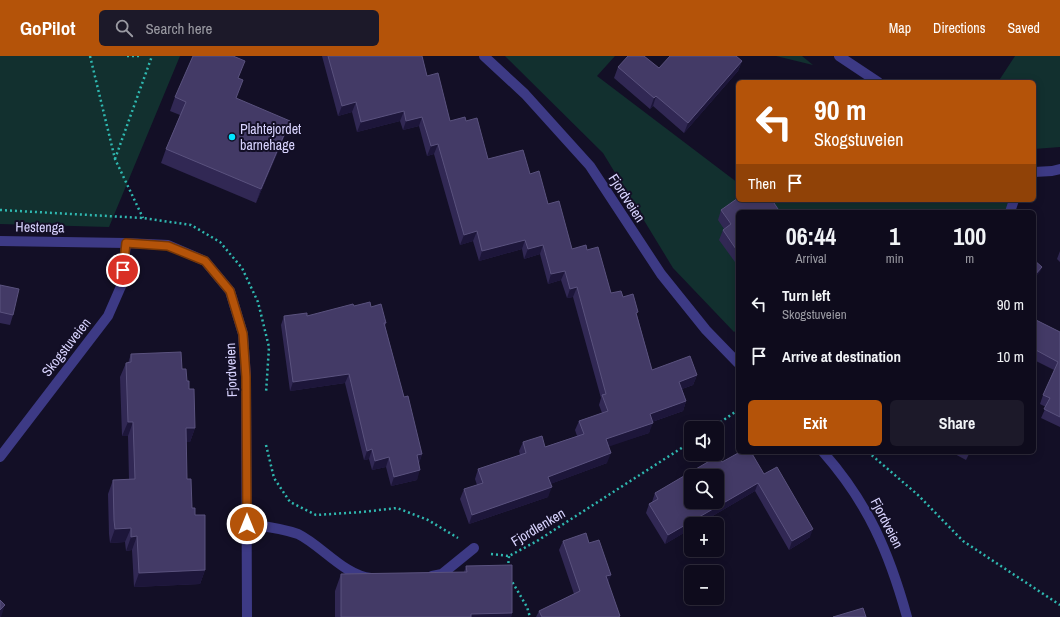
<!DOCTYPE html>
<html lang="en">
<head>
<meta charset="utf-8">
<style>
	body { margin:0; font-family:"Archivo Narrow",sans-serif; background:#1c1929; color:#f1f3f6; height:100vh; display:flex; flex-direction:column; font-size:15px; white-space:nowrap }
	* { box-sizing:border-box; margin:0 }
	p { font-size:13px; color:#9b9ba3 }
	.icon { flex:none; width:22px; height:22px; fill:none; stroke:currentColor; stroke-width:2; stroke-linecap:round; stroke-linejoin:round }
	.map { position:relative; flex:1; overflow:hidden }
	.side { position:absolute; left:736px; top:154px; width:300px; height:244px; display:flex; flex-direction:column; background:#0e0b1c; border-radius:6px; box-shadow:0 2px 10px #0003,0 0 0 1px #2e2b3b }
	.side>* { flex:none }
	.hud { position:absolute; left:736px; top:24px; width:300px; height:122px; border-radius:6px; box-shadow:0 2px 10px #0003,0 0 0 1px #2e2b3b; background:#b45309; color:#fff; overflow:hidden }
	.fabs { position:absolute; left:684px; top:365px; display:grid; gap:8px }
	.fabs a { display:grid; place-items:center; width:40px; height:40px; border-radius:6px; background:#0e0b1c; box-shadow:0 2px 10px #0003,0 0 0 1px #2e2b3b; font-size:20px }
	.pin { position:absolute; display:grid; place-items:center; width:34px; height:34px; color:#fff; margin:-17px; border:2px solid #fff; border-radius:50%; box-shadow:0 1px 4px #0007 }
	.me { position:absolute; width:44px; margin:-22px; rotate:0deg; stroke-linejoin:round; filter:drop-shadow(0 0 3px #0008) }
	.turn { display:flex; align-items:center; gap:14px; height:84px; padding:0 12px; font-size:18px }
	.turn .icon { width:52px; height:52px; stroke-width:2.5 }
	.turn b { display:block; font-size:28px; line-height:34px }
	.then { display:flex; align-items:center; height:38px; padding:0 12px; background:#0003; gap:8px; font-size:15px }
	.eta { display:flex; justify-content:space-evenly; align-items:center; height:68px; text-align:center }
	.eta b { font-size:24px; font-weight:700; line-height:28px }
	.cta { display:flex; gap:8px; margin-top:auto; padding:8px 12px }
	.cta a { flex:1; height:46px; border-radius:6px; background:#b45309; color:#fff; font-size:16px; font-weight:700; line-height:46px; text-align:center }
	.cta a+a { background:#1c1929; color:#f1f3f6 }
	ul { padding:0; list-style:none }
	li { display:flex; align-items:center; gap:12px; height:52px; padding:0 12px }
	li div { flex:1 }
	li b { display:block; font-size:15px }
	li em { font-style:normal }
	header { display:flex; align-items:center; gap:24px; box-sizing:border-box; height:56px; padding:0 20px; background:#b45309; color:#fff }
	header strong { font-size:19px }
	nav { display:flex; gap:22px; margin-inline-start:auto; font-size:14px }
	.search { width:280px; height:36px; background:#1c1929; display:flex; align-items:center; gap:10px; box-sizing:border-box; padding:0 14px; border-radius:6px; color:#9b9ba3; font-size:15px }
	.map>svg:first-child { display:block }
	.green { fill:#12302f }
	.lines { fill:none; stroke-linecap:round; stroke-linejoin:round }
	.path { stroke:#2fb8b0; stroke-width:2.5; stroke-dasharray:2 3; stroke-linecap:butt }
	.lane { stroke:#3d3a85; stroke-width:10 }
	.street { stroke:#3d3a85; stroke-width:10 }
	.wall { fill:#312854 }
	.shaded-wall { fill:#1d163a }
	.building { fill:#433a66; stroke:#5a527e; fill-rule:evenodd }
	.route-casing { stroke:#753606; stroke-width:10 }
	.route { stroke:#b45309; stroke-width:7 }
	.poi-dot { fill:#00e5ff; stroke:#130f26; stroke-width:1.5 }
	.labels { text-anchor:middle; stroke-width:4; stroke-linejoin:round; paint-order:stroke }
	.poi-label { font-size:14px; fill:#d9d4ff; stroke:#130f26; text-anchor:start }
	.street-label { font-size:14px; fill:#d9d4ff; stroke:#130f26 }
</style>
</head>
<body>
<header>
<strong>GoPilot</strong>
<div class="search"><svg class="icon" aria-label="search" viewBox="0 0 24 24"><circle cx="10" cy="10" r="6"/><path d="M15 15l6 6"/></svg>Search here</div>
<nav><a>Map</a><a>Directions</a><a>Saved</a></nav>
</header>
<div class="map">
<svg width="1060" height="561" viewBox="0 0 1060 561">
	<rect width="100%" height="100%" fill="#130f26"/>
	<path class="green" d="M 0,0 L 180,0 L 109,171 L 0,168 Z
		M 505,0 L 615,0 L 597,20 L 738,127 L 738,144 L 1007,144 L 1012,148 L 1006,156 L 738,156 L 738,273 L 734,276 L 673,212 L 603,97 Z
		M 776,0 L 802,0 L 813,9 Z
		M 1015,0 L 1060,0 L 1060,91 L 1034,93 L 1034,26 L 998,26 Z"/>
	<g class="lines">
		<path class="path" d="M 90,0 L 115,103 L 143,162
			M 127,0 L 141,0
			M 115,103 L 152,0
			M 0,154 L 143,162 L 191,169 L 220,186 L 242,212 L 258,246 L 269,291 L 266,337
			M 712,372 L 738,354
			M 266,389 L 274,422 L 290,446 L 316,459 L 362,456 L 397,452 L 428,464 L 458,482
			M 868,396 L 918,439 L 963,485 L 1060,549
			M 491,498 L 509,500 L 537,485 L 691,386
			M 508,512 L 509,500
			M 510,522 L 527,551 L 530,561"/>
		<path class="lane" d="M 1010,156 L 1014,144
			M 247,468 C 264,470 281,472 298,478 C 321,489 345,520 371,522
			M 432,520 L 442,518 L 474,492"/>
		<path class="street" d="M 484,0 L 525,38 L 590,110 L 661,218 L 706,274 L 738,307
			M 839,0 L 878,26
			M 1034,116 L 1052,115 L 1060,113
			M 0,185 L 126,187 L 168,189 L 205,205 L 230,235 L 243,278 L 246,321 L 247,561
			M 823,396 C 868,447 889,496 907,561
			M 0,401 L 108,260 L 122,228 L 126,187"/>
	</g>
	<path class="wall" d="M 322,0 L 422,0 L 427,20 L 450,65 L 466,65 L 488,103 L 530,118 L 548,148 L 572,193 L 587,194 L 611,237 L 623,241 L 637,259 L 652,314 L 697,319 L 693,329 L 682,333 L 686,345 L 683,355 L 652,366 L 649,377 L 608,390 L 607,407 L 550,428 L 548,441 L 469,468 L 460,443 L 464,433 L 477,429 L 475,423 L 478,413 L 520,399 L 519,395 L 523,386 L 545,391 L 577,380 L 575,374 L 579,365 L 602,357 L 599,349 L 601,342 L 573,241 L 567,242 L 561,224 L 548,228 L 540,198 L 524,203 L 522,193 L 479,205 L 473,185 L 460,189 L 434,98 L 427,100 L 419,70 L 403,74 L 400,65 L 357,76 L 352,56 L 338,60 Z
		M 742,5 L 738,15 L 684,77 L 653,50 L 650,53 L 614,22 L 618,11 L 659,12 Z
		M 238,23 L 236,42 L 285,79 L 256,147 L 161,107 L 166,93 L 180,59 L 170,55 L 175,41 Z
		M 738,142 L 738,144 L 766,144 L 768,146 L 770,144 L 772,144 L 780,156 L 738,156 L 738,204 L 735,206 L 719,184 L 723,174 L 724,173 L 718,164 L 721,154 Z
		M 1060,195 L 1060,206 L 1057,203 Z
		M 0,229 L 13,259 L 10,269 L 0,267 Z
		M 354,250 L 371,251 L 386,267 L 385,270 L 404,341 L 422,398 L 419,407 L 417,424 L 391,430 L 386,411 L 372,414 L 369,403 L 364,404 L 345,327 L 290,335 L 281,269 L 284,260 L 307,260 Z
		M 1034,263 L 1060,276 L 1060,371 L 1041,362 L 1046,351 L 1040,348 L 1043,339 L 1054,314 L 1034,304 Z
		M 131,298 L 182,313 L 187,325 L 189,333 L 195,372 L 190,386 L 186,386 L 187,423 L 192,452 L 195,459 L 205,514 L 200,528 L 134,531 L 132,494 L 126,495 L 125,486 L 110,487 L 109,478 L 108,438 L 113,424 L 129,424 L 128,380 L 122,380 L 120,321 L 126,307 L 128,307 Z
		M 951,396 L 970,396 L 966,404 Z
		M 722,406 L 764,418 L 810,481 L 789,494 L 755,435 L 665,488 L 646,457 L 649,448 L 652,447 L 652,446 L 655,437 Z
		M 563,485 L 589,487 L 608,526 L 620,561 L 536,561 L 539,555 L 574,538 L 559,494 Z
		M 466,510 L 512,557 L 511,561 L 335,561 L 335,535 L 341,518 L 464,516 Z"/>
	<path class="shaded-wall" d="M 742,5 L 738,15 L 684,77 L 688,67 Z
		M 656,40 L 653,50 L 650,53 L 654,42 Z
		M 356,46 L 352,56 L 338,60 L 342,50 Z
		M 404,55 L 400,65 L 357,76 L 361,66 Z
		M 422,61 L 419,70 L 403,74 L 406,65 Z
		M 290,65 L 285,79 L 256,147 L 261,133 Z
		M 438,88 L 434,98 L 427,100 L 431,90 Z
		M 477,175 L 473,185 L 460,189 L 464,179 Z
		M 525,184 L 522,193 L 479,205 L 482,195 Z
		M 543,189 L 540,198 L 524,203 L 528,193 Z
		M 738,197 L 738,204 L 735,206 Z
		M 1042,211 L 1040,216 L 1034,223 L 1034,220 Z
		M 565,215 L 561,224 L 548,228 L 551,218 Z
		M 577,231 L 573,241 L 567,242 L 570,233 Z
		M 349,318 L 345,327 L 290,335 L 293,326 Z
		M 697,319 L 693,329 L 676,335 L 679,326 Z
		M 686,345 L 683,355 L 646,368 L 650,358 Z
		M 128,366 L 133,366 L 128,380 L 122,380 Z
		M 653,367 L 649,377 L 602,393 L 606,383 Z
		M 186,372 L 195,372 L 190,386 L 180,386 Z
		M 372,393 L 369,403 L 364,404 L 367,395 Z
		M 611,397 L 607,407 L 545,430 L 548,421 Z
		M 422,398 L 419,407 L 413,408 L 417,399 Z
		M 389,401 L 386,411 L 372,414 L 375,405 Z
		M 420,414 L 417,424 L 391,430 L 394,421 Z
		M 758,427 L 755,435 L 699,468 L 691,468 L 691,473 L 665,488 L 668,479 Z
		M 552,431 L 548,441 L 469,468 L 472,459 Z
		M 131,472 L 125,486 L 110,487 L 115,473 Z
		M 813,473 L 810,481 L 789,494 L 792,485 Z
		M 137,480 L 132,494 L 126,495 L 131,481 Z
		M 205,514 L 200,528 L 134,531 L 139,517 Z
		M 611,519 L 608,528 L 606,520 Z
		M 5,549 L 1,561 L 0,561 L 0,554 Z
		M 512,557 L 511,561 L 470,561 L 471,558 Z"/>
	<path class="building" d="M 193,0 L 233,0 L 245,5 L 238,22 L 243,24 L 236,42 L 290,65 L 261,133 L 166,93 L 186,46 L 175,41 Z
		M 328,0 L 422,0 L 427,20 L 438,17 L 450,65 L 465,61 L 466,65 L 477,62 L 488,103 L 523,94 L 530,118 L 539,115 L 548,148 L 559,145 L 572,193 L 586,189 L 587,194 L 598,191 L 611,237 L 621,235 L 623,241 L 633,238 L 638,256 L 636,257 L 652,314 L 690,300 L 697,319 L 679,326 L 686,345 L 650,358 L 653,367 L 606,383 L 611,397 L 548,421 L 552,431 L 472,459 L 464,433 L 483,427 L 478,413 L 526,397 L 523,386 L 542,380 L 545,391 L 584,378 L 579,365 L 608,355 L 602,339 L 606,338 L 577,231 L 570,233 L 565,215 L 551,218 L 543,189 L 528,193 L 525,184 L 482,195 L 477,175 L 464,179 L 438,88 L 431,90 L 422,61 L 406,65 L 404,55 L 361,66 L 356,46 L 342,50 Z
		M 628,0 L 644,0 L 659,12 L 670,0 L 736,0 L 742,5 L 688,67 L 656,40 L 654,42 L 618,11 Z
		M 738,142 L 738,144 L 766,144 L 768,146 L 770,144 L 772,144 L 780,156 L 738,156 L 738,196 L 723,174 L 731,168 L 721,154 Z
		M 1034,204 L 1042,211 L 1034,220 Z
		M 0,229 L 19,233 L 13,259 L 0,256 Z
		M 370,246 L 371,251 L 381,248 L 386,267 L 384,267 L 404,341 L 408,340 L 422,398 L 417,399 L 420,414 L 394,421 L 389,401 L 375,405 L 372,393 L 367,395 L 349,318 L 293,326 L 284,260 L 307,257 L 307,260 L 353,248 L 354,250 Z
		M 1034,263 L 1060,276 L 1060,361 L 1044,353 L 1050,342 L 1043,339 L 1058,306 L 1034,293 Z
		M 181,296 L 182,313 L 186,313 L 187,325 L 189,325 L 189,333 L 194,333 L 195,372 L 186,372 L 187,423 L 191,423 L 192,452 L 195,452 L 195,459 L 205,459 L 205,514 L 139,517 L 137,480 L 131,481 L 131,472 L 115,473 L 114,464 L 113,424 L 135,423 L 133,366 L 128,366 L 126,307 L 131,306 L 131,298 Z
		M 740,396 L 751,396 L 764,418 L 777,411 L 813,473 L 792,485 L 758,427 L 668,479 L 649,448 L 658,443 L 655,437 L 718,400 L 722,406 ZM 691,420 L 717,420 L 717,446 L 691,446 Z
		M 586,477 L 589,487 L 599,484 L 611,519 L 606,520 L 620,560 L 618,561 L 542,561 L 539,555 L 580,535 L 563,485 Z
		M 512,509 L 512,557 L 471,558 L 471,561 L 341,561 L 341,518 L 467,516 L 466,510 Z
		M 0,544 L 5,549 L 0,554 Z
		M 863,552 L 866,561 L 833,561 Z"/>
	<g class="lines">
		<g class="route-casing">
			<path id="route" d="M 123,214 L 126,187 L 168,190 L 205,205 L 230,235 L 243,278 L 246,321 L 247,468"/>
		</g>
		<use href="#route" class="route"/>
	</g>
	<circle class="poi-dot" cx="232" cy="81" r="4"/>
	<g class="labels">
		<g class="poi-label">
			<text x="240" y="78">Plahtejordet<tspan x="240" dy="16">barnehage</tspan></text>
		</g>
		<g class="street-label">
			<text transform="translate(627 142) rotate(57)" y="5">Fjordveien</text>
			<text transform="translate(40 171) rotate(1)" y="5">Hestenga</text>
			<text transform="translate(66 291) rotate(-52)" y="5">Skogstuveien</text>
			<text transform="translate(231 314) rotate(-92)" y="5">Fjordveien</text>
			<text transform="translate(887 467) rotate(63)" y="5">Fjordveien</text>
			<text transform="translate(538 471) rotate(-31)" y="5">Fjordlenken</text>
		</g>
	</g>
</svg>
<div class="fabs">
<a><svg class="icon" aria-label="sound" viewBox="0 0 24 24"><path d="M4 9h4l5-4v14l-5-4H4zM17 9q2 3 0 6"/></svg></a>
<a><svg class="icon" aria-label="search" viewBox="0 0 24 24"><circle cx="10" cy="10" r="6"/><path d="M15 15l6 6"/></svg></a>
<a>+</a>
<a>−</a>
</div>
<div class="pin" style="left:123px;top:214px;background:#d93025"><svg class="icon" aria-label="arrive" viewBox="0 0 24 24"><path d="M6 21V4h12l-3 4 3 4H6"/></svg></div>
<svg class="me" style="left:247px;top:468px" viewBox="-20 -20 40 40"><circle r="17" fill="#b45309" stroke="#fff" stroke-width="3"/><path d="M0-11L8 9 0 5-8 9z" fill="#fff"/></svg>
<div class="hud">
<div class="turn"><svg class="icon" aria-label="left" viewBox="0 0 24 24"><path d="M17 20v-9H6M10 6l-5 5 5 5"/></svg><div><b>90 m</b>Skogstuveien</div></div>
<div class="then">Then<svg class="icon" aria-label="arrive" viewBox="0 0 24 24"><path d="M6 21V4h12l-3 4 3 4H6"/></svg></div>
</div>
<section class="side">
<div class="eta">
<div><b>06:44</b><p>Arrival</p></div>
<div><b>1</b><p>min</p></div>
<div><b>100</b><p>m</p></div>
</div>
<ul>
<li><svg class="icon" aria-label="left" viewBox="0 0 24 24"><path d="M17 20v-9H6M10 6l-5 5 5 5"/></svg><div><b>Turn left</b><p>Skogstuveien</p></div><em>90 m</em></li>
<li><svg class="icon" aria-label="arrive" viewBox="0 0 24 24"><path d="M6 21V4h12l-3 4 3 4H6"/></svg><div><b>Arrive at destination</b></div><em>10 m</em></li>
</ul>
<div class="cta"><a>Exit</a><a>Share</a></div>
</section>
</div>
</body>
</html>
